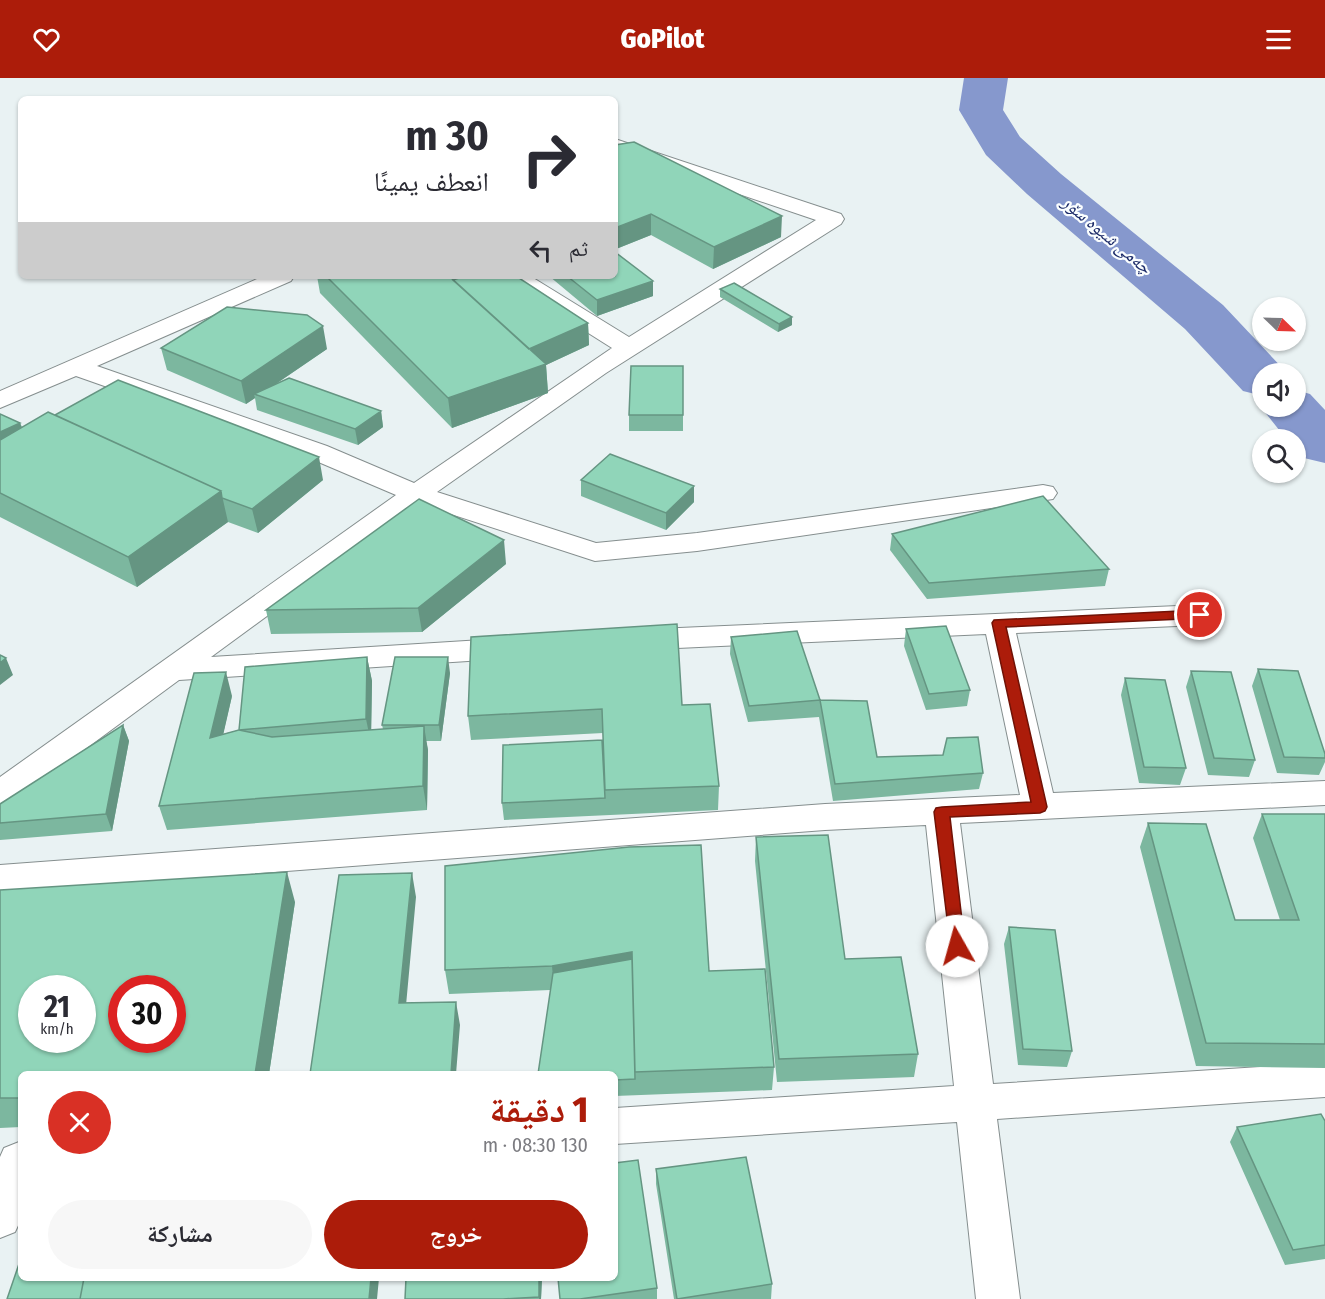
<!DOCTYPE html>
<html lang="ar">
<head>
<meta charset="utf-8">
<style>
	body { margin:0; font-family:"Fira Sans Condensed","Noto Naskh Arabic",sans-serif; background:#f7f7f7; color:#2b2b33; direction:rtl; height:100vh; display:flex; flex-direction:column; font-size:22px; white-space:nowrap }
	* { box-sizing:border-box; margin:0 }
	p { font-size:20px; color:#7c7c81 }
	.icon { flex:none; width:33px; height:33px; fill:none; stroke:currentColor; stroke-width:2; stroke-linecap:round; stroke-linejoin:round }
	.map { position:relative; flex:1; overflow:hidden; direction:ltr }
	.sheet { position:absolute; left:18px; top:993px; width:600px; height:210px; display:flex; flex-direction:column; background:#fff; border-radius:9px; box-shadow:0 2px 4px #0004; direction:rtl }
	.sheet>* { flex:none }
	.hud { position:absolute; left:18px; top:18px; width:600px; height:183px; border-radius:9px; box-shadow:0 2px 4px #0004; direction:rtl; background:#fff; color:#2b2b33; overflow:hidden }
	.needle { width:39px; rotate:113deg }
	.buttons { position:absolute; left:1252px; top:219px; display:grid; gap:12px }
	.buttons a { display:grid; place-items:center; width:54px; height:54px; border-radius:50%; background:#fff; box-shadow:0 2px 4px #0004; font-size:30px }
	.speed { position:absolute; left:18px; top:897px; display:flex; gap:12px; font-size:30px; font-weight:700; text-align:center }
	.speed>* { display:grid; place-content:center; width:78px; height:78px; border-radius:50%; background:#fff; box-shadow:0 2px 4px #0004; line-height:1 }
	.speed small { font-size:15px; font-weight:400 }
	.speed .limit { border:9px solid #d22; background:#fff; color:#111 }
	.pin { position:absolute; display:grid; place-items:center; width:51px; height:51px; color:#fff; margin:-26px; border:3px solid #fff; border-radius:50%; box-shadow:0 2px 6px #0007 }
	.me { position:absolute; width:66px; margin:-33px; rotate:353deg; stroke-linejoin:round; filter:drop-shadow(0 0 4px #0008) }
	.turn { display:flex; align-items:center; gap:21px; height:126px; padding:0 30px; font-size:27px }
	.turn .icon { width:78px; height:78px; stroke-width:2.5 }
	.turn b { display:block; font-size:42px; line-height:51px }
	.then { display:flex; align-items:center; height:57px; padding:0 30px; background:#0003; gap:12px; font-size:22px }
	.round { display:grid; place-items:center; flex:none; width:63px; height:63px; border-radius:32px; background:#f7f7f7 }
	.headline { display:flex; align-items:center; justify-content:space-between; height:102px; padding:0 30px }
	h1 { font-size:36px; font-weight:800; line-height:45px; color:#ac1c0a }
	.button { display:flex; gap:12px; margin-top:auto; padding:12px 30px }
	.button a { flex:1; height:69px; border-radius:36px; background:#ac1c0a; color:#fff; font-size:24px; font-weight:800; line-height:69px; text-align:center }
	.button a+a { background:#f7f7f7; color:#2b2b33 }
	header { display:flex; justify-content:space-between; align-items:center; height:78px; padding:0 30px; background:#ac1c0a; color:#fff; font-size:27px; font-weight:800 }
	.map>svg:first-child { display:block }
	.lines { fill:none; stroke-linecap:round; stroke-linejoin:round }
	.river { fill:#8698cd; fill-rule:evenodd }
	.street-casing { stroke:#858e8e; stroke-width:2 }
	.street { fill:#fff; fill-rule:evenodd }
	.wall { fill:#7cb79f }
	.shaded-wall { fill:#659582 }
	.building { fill:#90d5b9; stroke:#659582; stroke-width:1.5; fill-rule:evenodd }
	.route { fill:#ac1c0a; stroke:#701206; stroke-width:1.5 }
	.labels { text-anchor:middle; stroke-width:4.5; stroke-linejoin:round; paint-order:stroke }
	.far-water-label { font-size:18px; font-style:italic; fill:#1c2b69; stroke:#fbfeff }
</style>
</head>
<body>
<header><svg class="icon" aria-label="menu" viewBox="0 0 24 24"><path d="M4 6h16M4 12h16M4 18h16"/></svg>GoPilot<svg class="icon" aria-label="heart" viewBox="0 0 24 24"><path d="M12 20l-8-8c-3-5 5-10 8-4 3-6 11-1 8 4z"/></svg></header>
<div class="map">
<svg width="1325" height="1221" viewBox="0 0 1325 1221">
	<rect width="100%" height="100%" fill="#e9f2f3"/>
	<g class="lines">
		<path class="river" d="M 964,0 L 1008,0 L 1003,32 L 1020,59 L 1061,96 L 1223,227 L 1288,296 L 1263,296 L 1263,318 L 1243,313 L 1185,251 L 1027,116 L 986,77 L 959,32 Z
			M 1296,312 L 1310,316 L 1325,332 L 1325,385 L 1304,380 L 1296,371 L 1296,362 L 1287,362 L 1260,328 L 1263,323 L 1263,328 L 1296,328 Z"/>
		<g class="street-casing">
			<path id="street" d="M 615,61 L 841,136 L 844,141 L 841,146 L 606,295 L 437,414 L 596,465 L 697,455 L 1043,407 L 1053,409 L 1057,415 L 1053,421 L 697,473 L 595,483 L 420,426 L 211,579 L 513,560 L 524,563 L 528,570 L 524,577 L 513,580 L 179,602 L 12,725 L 0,729 L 0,699 L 396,417 L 309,380 L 76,298 L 0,330 L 0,313 L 264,198 L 294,198 L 291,203 L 97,288 L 327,368 L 414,405 L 612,270 L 506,203 L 503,198 L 530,198 L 629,259 L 816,142 L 615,74 Z
				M 1200,527 L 1211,530 L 1215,537 L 1211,544 L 1200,547 L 1016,555 L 1053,715 L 1325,703 L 1325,727 L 960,745 L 993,1006 L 1325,985 L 1325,1019 L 997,1041 L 1020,1221 L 976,1221 L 957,1044 L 615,1066 L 615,1030 L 954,1008 L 926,747 L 825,752 L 0,815 L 0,787 L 825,726 L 1020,717 L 986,556 L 634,572 L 623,569 L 619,562 L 623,555 L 634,552 Z
				M 19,1064 L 21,1065 L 21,1141 L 15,1154 L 0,1160 L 0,1079 L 4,1070 Z"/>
		</g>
		<use href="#street" class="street"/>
	</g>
	<path class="wall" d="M 615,67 L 781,159 L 713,191 L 651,157 L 616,171 Z
		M 317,198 L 449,198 L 453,202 L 588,245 L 589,267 L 546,287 L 548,315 L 452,350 L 320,215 Z
		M 549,198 L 615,198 L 653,218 L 597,238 Z
		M 720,211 L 792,247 L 778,254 L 720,219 Z
		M 161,270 L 327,271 L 273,308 L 381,333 L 383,349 L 358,367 L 257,332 L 255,320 L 246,326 L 167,292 Z
		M 683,288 L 683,353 L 629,353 L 629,337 Z
		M 0,336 L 20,345 L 22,349 L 55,337 L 323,402 L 258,455 L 228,444 L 137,509 L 0,439 Z
		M 581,402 L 694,424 L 666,452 L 581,418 Z
		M 892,456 L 1109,491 L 1105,508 L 927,521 L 890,472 Z
		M 506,486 L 422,554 L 271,556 L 266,532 Z
		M 906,551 L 970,612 L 967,628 L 926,632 L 904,568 Z
		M 731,559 L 820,622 L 877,679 L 983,695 L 979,711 L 833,723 L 819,639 L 748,644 L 730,576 Z
		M 367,579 L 372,603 L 371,652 L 383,651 L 382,647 L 450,595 L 441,663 L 426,663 L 428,672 L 427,732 L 167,752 L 159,728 L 232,618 L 223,656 L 239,652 Z
		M 1258,591 L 1325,676 L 1325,684 L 1319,697 L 1277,695 L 1252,608 Z
		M 1191,593 L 1255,682 L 1249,699 L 1208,697 L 1186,609 Z
		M 1125,600 L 1186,690 L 1180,707 L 1139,705 L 1121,617 Z
		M 682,627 L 719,708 L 718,732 L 504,742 L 502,725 L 605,720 L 603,655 L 471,662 L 468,638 Z
		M 123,647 L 129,663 L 112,753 L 0,762 L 0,726 Z
		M 1262,736 L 1325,736 L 1325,990 L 1196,988 L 1140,769 L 1148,745 L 1235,842 L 1280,842 L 1253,760 Z
		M 756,759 L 845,881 L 918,976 L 914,999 L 777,1004 L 755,783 Z
		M 629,769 L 709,893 L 774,989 L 772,1012 L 615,1018 L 615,996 L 550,912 L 449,916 L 445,892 Z
		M 0,812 L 295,824 L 269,996 L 21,996 L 21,1049 L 0,1050 Z
		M 1009,849 L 1072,973 L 1067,989 L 1018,987 L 1004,866 Z
		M 1325,1043 L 1325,1181 L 1285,1187 L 1230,1064 L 1237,1049 Z
		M 656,1091 L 772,1206 L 771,1221 L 674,1221 L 656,1106 Z
		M 406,1200 L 542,1200 L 541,1221 L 405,1221 Z
		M 657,1210 L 657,1221 L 560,1221 Z"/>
	<path class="shaded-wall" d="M 651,136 L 651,157 L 616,171 L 615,150 Z
		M 782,138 L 781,159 L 713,191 L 714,169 Z
		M 653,203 L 653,218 L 597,238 L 597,222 Z
		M 792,239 L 792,247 L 778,254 L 779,246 Z
		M 588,245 L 589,267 L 546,287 L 548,315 L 452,350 L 448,320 L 525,273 Z
		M 323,248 L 327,271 L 258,318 L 254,316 L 255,320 L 246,326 L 241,303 Z
		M 381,333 L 383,349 L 358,367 L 355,351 Z
		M 20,345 L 26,361 L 0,373 L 0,354 Z
		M 319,379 L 323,402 L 258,455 L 252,431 Z
		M 694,408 L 694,424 L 666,452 L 666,435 Z
		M 221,413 L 228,444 L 137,509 L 128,479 Z
		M 504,462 L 506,486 L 422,554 L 418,530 Z
		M 367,579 L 372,603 L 371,665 L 366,641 Z
		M 448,579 L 450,595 L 441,663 L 439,647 Z
		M 6,580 L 13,597 L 0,607 L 0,585 Z
		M 226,594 L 232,618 L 217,684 L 210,660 Z
		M 123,647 L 129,663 L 112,753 L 106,736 Z
		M 424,648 L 428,672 L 427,732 L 423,708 Z
		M 287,794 L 295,824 L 269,996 L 255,996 Z
		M 412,795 L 416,819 L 404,949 L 399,925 Z
		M 632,874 L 632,898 L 554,911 L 552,888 Z
		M 456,924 L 460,947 L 456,996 L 451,996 Z
		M 371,1200 L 379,1200 L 377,1221 L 369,1221 Z
		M 539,1200 L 542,1200 L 541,1221 L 539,1221 Z"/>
	<path class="building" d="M 634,64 L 782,138 L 714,169 L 651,136 L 615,150 L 615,67 Z
		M 615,174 L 653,203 L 597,222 L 567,198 L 615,198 Z
		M 326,198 L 449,198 L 546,286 L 448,320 Z
		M 465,198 L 516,198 L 588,245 L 529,271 L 453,202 Z
		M 734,205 L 792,239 L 779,246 L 720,211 Z
		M 227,229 L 307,237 L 323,248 L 241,303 L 161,270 Z
		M 631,288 L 683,288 L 683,337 L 629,337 Z
		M 289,300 L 381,333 L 355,351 L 254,316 Z
		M 118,302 L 319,379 L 252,431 L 222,420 L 221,413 L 55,337 Z
		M 48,334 L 221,413 L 128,479 L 0,415 L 0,362 Z
		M 0,336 L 20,345 L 0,354 Z
		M 610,376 L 694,408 L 666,435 L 581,402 Z
		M 1043,418 L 1109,491 L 929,505 L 892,456 Z
		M 419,421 L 504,462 L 418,530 L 266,532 Z
		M 677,546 L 682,627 L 710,626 L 719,708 L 605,712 L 602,631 L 468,638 L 471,559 Z
		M 946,548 L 970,612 L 929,616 L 906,551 Z
		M 797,553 L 820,622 L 867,623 L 877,679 L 943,677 L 947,660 L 978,659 L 983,695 L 835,706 L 820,622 L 749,628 L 731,559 Z
		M 0,577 L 6,580 L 0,585 Z
		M 367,579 L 366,641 L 239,652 L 272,659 L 424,648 L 423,708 L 159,728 L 194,595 L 226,594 L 210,660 L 239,652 L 245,589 Z
		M 395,579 L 448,579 L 439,647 L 382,647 Z
		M 1258,591 L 1298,593 L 1325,676 L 1325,680 L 1284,679 Z
		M 1191,593 L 1231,594 L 1255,682 L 1214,680 Z
		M 1125,600 L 1165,602 L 1186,690 L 1144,689 Z
		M 123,647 L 106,736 L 0,745 L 0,726 Z
		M 602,662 L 605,720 L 502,725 L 503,667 Z
		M 1262,736 L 1325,736 L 1325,966 L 1206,965 L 1148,745 L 1206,746 L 1235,842 L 1299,842 Z
		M 828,757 L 845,881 L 901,879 L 918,976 L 779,981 L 756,759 Z
		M 701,767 L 709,893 L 765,891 L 774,989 L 635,994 L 632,874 L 552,888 L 445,892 L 445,788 L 629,769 Z
		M 287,794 L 255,996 L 21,996 L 21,1020 L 0,1020 L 0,812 ZM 32,910 L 82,910 L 82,962 L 32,962 ZM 122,910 L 172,910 L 172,962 L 122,962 Z
		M 412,795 L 399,925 L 456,924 L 451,996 L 310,996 L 339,797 Z
		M 1009,849 L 1055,852 L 1072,973 L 1023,971 Z
		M 632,881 L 635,1001 L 615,1002 L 615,996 L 538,996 L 553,895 Z
		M 1321,1036 L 1325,1043 L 1325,1167 L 1293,1172 L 1237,1049 Z
		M 746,1079 L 772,1206 L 677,1221 L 656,1091 Z
		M 638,1082 L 657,1210 L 580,1221 L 560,1221 L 558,1200 L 615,1200 L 615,1085 Z
		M 21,1180 L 21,1200 L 84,1200 L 80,1221 L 7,1221 Z
		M 84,1200 L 371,1200 L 369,1221 L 80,1221 Z
		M 406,1200 L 539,1200 L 539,1219 L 503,1221 L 405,1221 Z"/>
	<path class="route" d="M 1200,532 L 1205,534 L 1207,537 L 1205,540 L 1006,549 L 1047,729 L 1045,733 L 1040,735 L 950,739 L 965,868 L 963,873 L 957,875 L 951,873 L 934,734 L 936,730 L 942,729 L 1031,724 L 992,545 L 994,542 Z"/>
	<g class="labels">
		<g class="far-water-label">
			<text transform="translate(1107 157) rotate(40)" y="6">چەمی شیوە سۆر</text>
		</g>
	</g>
</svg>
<div class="buttons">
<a><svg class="needle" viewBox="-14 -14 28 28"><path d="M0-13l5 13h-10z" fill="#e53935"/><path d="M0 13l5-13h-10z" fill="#7c7c81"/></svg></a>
<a><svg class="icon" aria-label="sound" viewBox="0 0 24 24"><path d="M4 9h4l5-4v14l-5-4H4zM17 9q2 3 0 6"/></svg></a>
<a><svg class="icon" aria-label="search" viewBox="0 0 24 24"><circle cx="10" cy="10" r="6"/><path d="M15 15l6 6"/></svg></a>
</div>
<div class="speed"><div>21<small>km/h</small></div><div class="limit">30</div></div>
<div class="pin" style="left:1200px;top:537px;background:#d93025"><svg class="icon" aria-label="arrive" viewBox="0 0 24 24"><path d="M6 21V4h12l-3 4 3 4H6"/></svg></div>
<svg class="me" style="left:957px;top:868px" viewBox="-20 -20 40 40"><circle r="19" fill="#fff"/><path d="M0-13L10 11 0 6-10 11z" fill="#ac1c0a"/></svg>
<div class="hud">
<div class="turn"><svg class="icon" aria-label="right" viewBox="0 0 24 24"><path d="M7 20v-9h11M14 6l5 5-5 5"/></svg><div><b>30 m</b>انعطف يمينًا</div></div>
<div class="then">ثم<svg class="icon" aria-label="left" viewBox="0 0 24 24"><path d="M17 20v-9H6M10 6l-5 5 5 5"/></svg></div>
</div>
<section class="sheet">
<div class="headline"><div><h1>1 دقيقة</h1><p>130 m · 08:30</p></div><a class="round" style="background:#d93025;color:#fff"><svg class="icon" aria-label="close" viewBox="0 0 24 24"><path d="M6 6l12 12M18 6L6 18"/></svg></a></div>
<div class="button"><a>خروج</a><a>مشاركة</a></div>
</section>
</div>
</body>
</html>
